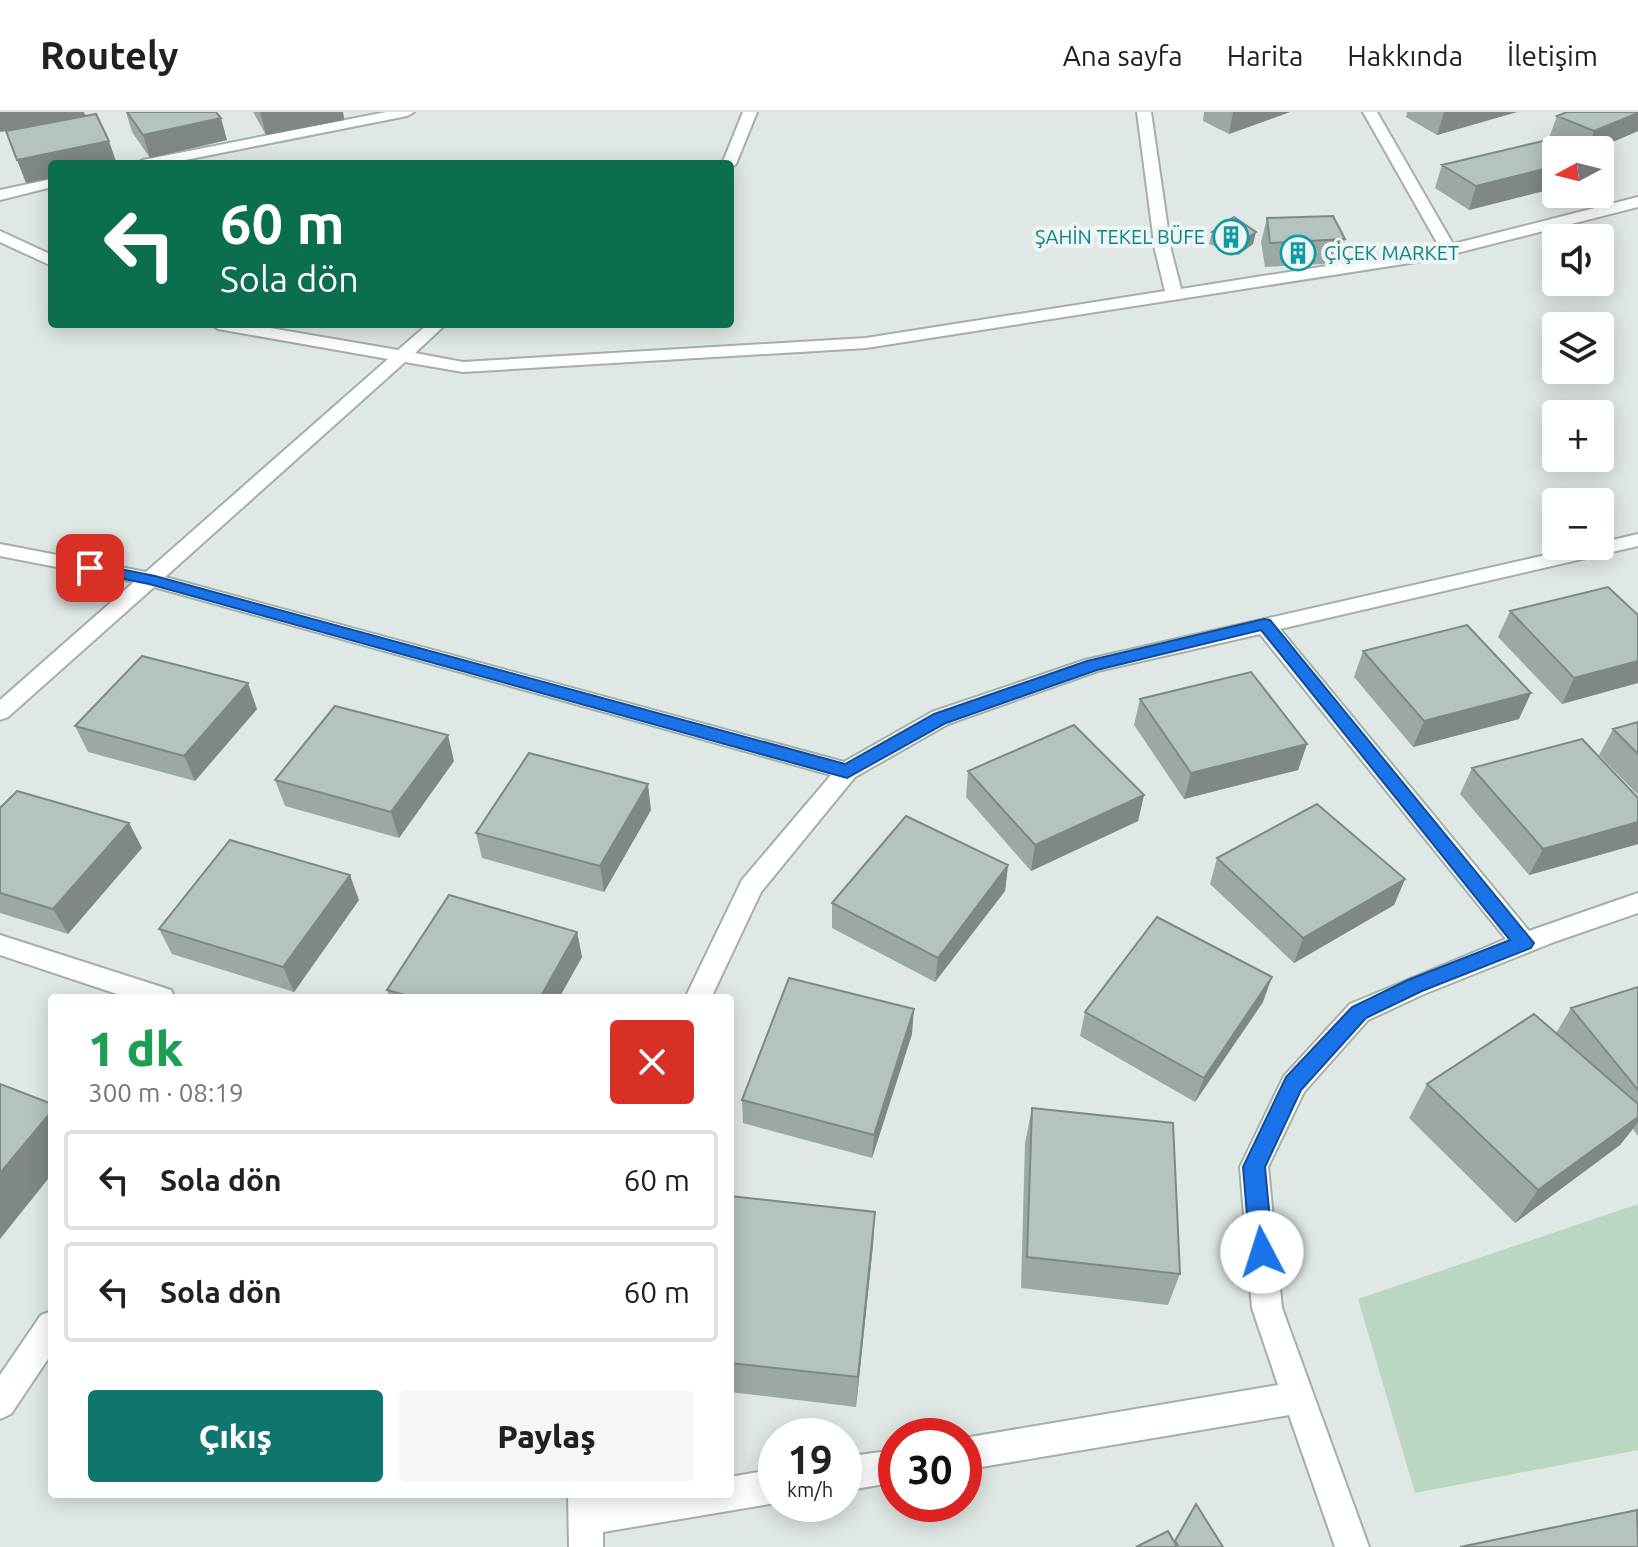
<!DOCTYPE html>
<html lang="tr">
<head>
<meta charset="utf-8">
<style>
	body { margin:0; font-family:Ubuntu,sans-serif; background:#f6f6f6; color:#202124; height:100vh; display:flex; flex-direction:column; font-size:30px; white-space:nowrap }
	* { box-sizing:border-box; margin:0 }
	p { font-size:26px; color:#757577 }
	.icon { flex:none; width:44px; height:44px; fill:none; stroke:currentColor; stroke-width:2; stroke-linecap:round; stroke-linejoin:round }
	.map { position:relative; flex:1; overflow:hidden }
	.details { position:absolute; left:48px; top:882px; width:686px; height:504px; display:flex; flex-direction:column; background:#fff; border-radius:8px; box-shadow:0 4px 20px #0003 }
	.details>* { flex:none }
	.top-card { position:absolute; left:48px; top:48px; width:686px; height:168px; border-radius:8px; box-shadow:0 4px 20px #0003; background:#0b6e4f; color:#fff; overflow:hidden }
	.needle { width:52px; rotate:263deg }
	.buttons { position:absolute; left:1542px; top:24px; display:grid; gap:16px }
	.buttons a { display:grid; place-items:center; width:72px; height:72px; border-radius:8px; background:#fff; box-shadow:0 4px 20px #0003; font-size:40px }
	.speed { position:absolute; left:758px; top:1306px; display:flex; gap:16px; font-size:40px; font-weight:700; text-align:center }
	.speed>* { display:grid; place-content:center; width:104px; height:104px; border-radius:50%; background:#fff; box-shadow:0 4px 20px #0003; line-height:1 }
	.speed small { font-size:20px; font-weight:400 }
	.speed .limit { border:12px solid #d22; background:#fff; color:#111 }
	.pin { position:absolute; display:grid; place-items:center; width:68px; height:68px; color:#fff; margin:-34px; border-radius:16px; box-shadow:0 4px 12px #0006 }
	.me { position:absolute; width:88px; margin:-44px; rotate:355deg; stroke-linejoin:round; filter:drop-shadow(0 0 6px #0008) }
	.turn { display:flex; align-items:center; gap:28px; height:168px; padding:0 40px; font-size:36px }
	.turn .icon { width:104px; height:104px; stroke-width:2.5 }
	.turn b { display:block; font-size:56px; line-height:68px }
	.round { display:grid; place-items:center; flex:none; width:84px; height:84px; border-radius:8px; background:#f6f6f6 }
	.summary { display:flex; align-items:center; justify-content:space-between; height:136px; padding:0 40px }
	h1 { font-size:48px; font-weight:800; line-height:60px; color:#1e9e55 }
	.primary-button { display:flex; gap:16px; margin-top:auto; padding:16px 40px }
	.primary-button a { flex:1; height:92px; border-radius:8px; background:#0f766e; color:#fff; font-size:32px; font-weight:800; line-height:92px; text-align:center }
	.primary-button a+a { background:#f6f6f6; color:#202124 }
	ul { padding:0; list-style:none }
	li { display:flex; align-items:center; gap:24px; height:100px; margin:0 16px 12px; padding:0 24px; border:4px solid #e0e0e0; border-radius:8px }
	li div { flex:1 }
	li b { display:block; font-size:30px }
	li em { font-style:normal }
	header { display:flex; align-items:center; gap:48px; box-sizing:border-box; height:112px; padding:0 40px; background:#fff; border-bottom:2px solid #e0e0e0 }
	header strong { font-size:38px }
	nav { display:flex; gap:44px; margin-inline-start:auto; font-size:28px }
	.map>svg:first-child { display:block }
	.green { fill:#bad8c1 }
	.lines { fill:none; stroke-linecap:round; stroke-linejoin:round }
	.minor-casing { stroke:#a3afaa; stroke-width:4 }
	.minor { fill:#fff; fill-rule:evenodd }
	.wall { fill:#9ca8a3 }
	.shaded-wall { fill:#7f8884 }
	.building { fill:#b5c3bd; stroke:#7f8884; stroke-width:2 }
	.route { fill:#1a73e8; stroke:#114b97; stroke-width:2 }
	.labels { text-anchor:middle; stroke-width:8; stroke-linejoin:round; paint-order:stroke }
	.far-culture-label { font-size:20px; fill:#0d838f; stroke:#eff6f2; text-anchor:end }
</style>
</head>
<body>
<header>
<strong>Routely</strong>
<nav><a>Ana sayfa</a><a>Harita</a><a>Hakkında</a><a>İletişim</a></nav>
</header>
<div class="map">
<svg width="1638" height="1435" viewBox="0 0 1638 1435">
	<rect width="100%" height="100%" fill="#dfe8e4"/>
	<path class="green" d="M 1638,1092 L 1638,1338 L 1415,1381 L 1358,1187 Z"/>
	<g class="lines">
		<g class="minor-casing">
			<path id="minor" d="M 386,0 L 414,0 L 407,4 L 165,52 L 136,52 L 143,48 Z
				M 743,0 L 757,0 L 736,52 L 730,56 L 730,52 L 722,52 Z
				M 1137,0 L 1151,0 L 1171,138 L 1181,177 L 1440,136 L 1363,0 L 1377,0 L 1453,132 L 1638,85 L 1638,95 L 1429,148 L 866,236 L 463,260 L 405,250 L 165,465 L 844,650 L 932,600 L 1085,548 L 1585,434 L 1600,434 L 1600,431 L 1638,422 L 1638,434 L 1280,517 L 1529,819 L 1638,781 L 1638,801 L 1554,830 L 1424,882 L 1368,908 L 1304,980 L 1268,1055 L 1282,1196 L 1369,1435 L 1335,1435 L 1289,1303 L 964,1358 L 964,1326 L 1278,1273 L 1252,1196 L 1240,1055 L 1284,964 L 1350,892 L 1506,827 L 1260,522 L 1098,559 L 948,612 L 855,665 L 761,780 L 711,886 L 685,886 L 742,768 L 831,663 L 154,475 L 8,605 L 0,608 L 0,588 L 134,470 L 0,444 L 0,432 L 146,460 L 388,247 L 218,217 L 210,212 L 247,212 L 398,238 L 428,212 L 446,212 L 415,241 L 463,250 L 866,226 L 1165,179 L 1155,138 Z
				M 52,67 L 52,75 L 0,88 L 0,78 Z
				M 0,119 L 52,143 L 52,154 L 0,130 Z
				M 0,823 L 171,878 L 175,886 L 129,886 L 0,843 Z
				M 52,1199 L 52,1241 L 11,1302 L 0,1307 L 0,1263 L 41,1203 Z
				M 896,1338 L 896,1370 L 844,1379 L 844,1345 Z
				M 776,1357 L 776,1391 L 603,1420 L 603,1435 L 569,1435 L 568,1382 L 602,1382 L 602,1386 L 628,1382 L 730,1382 L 730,1365 Z"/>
		</g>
		<use href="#minor" class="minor"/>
	</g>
	<path class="wall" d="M 126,0 L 216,0 L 227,28 L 150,46 L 132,20 Z
		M 253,0 L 343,0 L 344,8 L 266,23 Z
		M 1204,0 L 1290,0 L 1229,22 L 1203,9 Z
		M 1407,0 L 1517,0 L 1437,23 L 1406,5 Z
		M 1557,4 L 1638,19 L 1594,38 L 1577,38 L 1549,26 Z
		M 1556,38 L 1556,76 L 1469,98 L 1435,76 L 1442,53 Z
		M 1267,106 L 1345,127 L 1339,151 L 1265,155 L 1261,130 Z
		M 1212,120 L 1253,132 L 1238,143 L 1209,132 Z
		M 1510,499 L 1638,503 L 1562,592 L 1498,525 Z
		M 1363,539 L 1519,607 L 1413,635 L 1354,565 Z
		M 1140,587 L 1307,632 L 1298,658 L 1184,687 L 1134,613 Z
		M 257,597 L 195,669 L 88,640 L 75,614 Z
		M 1638,610 L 1638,683 L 1599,643 L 1613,617 Z
		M 454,649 L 399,726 L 285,694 L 275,668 Z
		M 1472,656 L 1638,686 L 1638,732 L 1529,763 L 1460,682 Z
		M 968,659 L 1144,683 L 1138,709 L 1031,759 L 966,685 Z
		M 0,696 L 129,711 L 142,736 L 68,822 L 0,801 Z
		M 651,698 L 604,780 L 482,746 L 476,721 Z
		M 1217,746 L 1405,767 L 1394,793 L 1294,851 L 1210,772 Z
		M 1008,753 L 1005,779 L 935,870 L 832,816 L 832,791 Z
		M 359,788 L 294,880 L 172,842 L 159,817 Z
		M 577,820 L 582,845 L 559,886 L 390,886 L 387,878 Z
		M 1638,875 L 1638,1024 L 1633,1017 L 1620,1033 L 1515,1111 L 1409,1006 L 1427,972 L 1556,921 L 1571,896 Z
		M 1263,890 L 1195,990 L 1080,924 L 1085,900 Z
		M 912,922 L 872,1046 L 743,1011 L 742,988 Z
		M 1032,996 L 1180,1162 L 1168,1193 L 1021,1176 L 1025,1031 Z
		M 730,1084 L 875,1100 L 873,1133 L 856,1295 L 730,1280 Z"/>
	<path class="shaded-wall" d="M 0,0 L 84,0 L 86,5 L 0,20 Z
		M 260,0 L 343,0 L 344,8 L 266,23 Z
		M 1233,0 L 1290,0 L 1229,22 Z
		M 1444,0 L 1517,0 L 1437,23 Z
		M 1638,1 L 1638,19 L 1594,38 L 1587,38 L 1594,19 Z
		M 221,6 L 227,28 L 150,46 L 143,23 Z
		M 109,29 L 117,52 L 52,52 L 52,66 L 26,71 L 17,48 Z
		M 1556,54 L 1556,76 L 1469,98 L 1476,74 Z
		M 1256,120 L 1253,132 L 1238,143 L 1240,131 Z
		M 1638,549 L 1638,571 L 1562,592 L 1574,566 Z
		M 248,571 L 257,597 L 195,669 L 184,644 Z
		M 1531,581 L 1519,607 L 1413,635 L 1424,609 Z
		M 448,623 L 454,649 L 399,726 L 391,700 Z
		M 1307,632 L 1298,658 L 1184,687 L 1191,661 Z
		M 648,672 L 651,698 L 604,780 L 600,754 Z
		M 1144,683 L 1138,709 L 1031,759 L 1035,733 Z
		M 1638,710 L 1638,732 L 1529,763 L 1543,737 Z
		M 129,711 L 142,736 L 68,822 L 53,797 Z
		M 1008,753 L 1005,779 L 935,870 L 938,846 Z
		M 350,763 L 359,788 L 294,880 L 283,855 Z
		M 1405,767 L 1394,793 L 1294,851 L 1303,826 Z
		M 577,820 L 582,845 L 559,886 L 540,886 Z
		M 1272,865 L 1263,890 L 1195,990 L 1204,966 Z
		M 914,897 L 912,922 L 872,1046 L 874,1023 Z
		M 52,999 L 52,1062 L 0,1127 L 0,1061 Z
		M 1638,1005 L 1638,1010 L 1620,1033 L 1515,1111 L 1538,1078 Z
		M 875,1100 L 873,1133 L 856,1295 L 858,1265 Z"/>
	<path class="building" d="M 127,0 L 216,0 L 221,6 L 143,23 Z
		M 1567,0 L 1638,0 L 1638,1 L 1594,19 L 1557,4 Z
		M 96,2 L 109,29 L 17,48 L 6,19 Z
		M 1547,28 L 1565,38 L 1556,38 L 1556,54 L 1476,74 L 1442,53 Z
		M 1333,104 L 1345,127 L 1270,131 L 1267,106 Z
		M 1234,105 L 1256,120 L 1240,131 L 1212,120 Z
		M 1608,475 L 1638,503 L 1638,549 L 1574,566 L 1510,499 Z
		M 1467,513 L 1531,581 L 1424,609 L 1363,539 Z
		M 142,544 L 248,571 L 184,644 L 75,614 Z
		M 1251,560 L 1307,632 L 1191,661 L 1140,587 Z
		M 335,594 L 448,623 L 391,700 L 275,668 Z
		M 1638,610 L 1638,642 L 1613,617 Z
		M 1074,613 L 1144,683 L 1035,733 L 968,659 Z
		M 1582,627 L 1638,686 L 1638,710 L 1543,737 L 1472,656 Z
		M 529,641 L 648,672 L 600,754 L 476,721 Z
		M 17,679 L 129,711 L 53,797 L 0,781 L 0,696 Z
		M 1317,692 L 1405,767 L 1303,826 L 1217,746 Z
		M 906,704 L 1008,753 L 938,846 L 832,791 Z
		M 230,728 L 350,763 L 283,855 L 159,817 Z
		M 449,783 L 577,820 L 540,886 L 415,886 L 387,878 Z
		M 1157,805 L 1272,865 L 1204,966 L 1085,900 Z
		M 789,866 L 914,897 L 874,1023 L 742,988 Z
		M 1638,875 L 1638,978 L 1571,896 Z
		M 1534,902 L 1638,992 L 1638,1005 L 1538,1078 L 1427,972 Z
		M 0,972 L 52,992 L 52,999 L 0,1061 Z
		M 1032,996 L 1173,1011 L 1180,1162 L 1027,1145 Z
		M 730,1084 L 875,1100 L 858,1265 L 730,1251 Z
		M 1196,1392 L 1223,1435 L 1179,1435 L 1175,1429 Z
		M 1637,1398 L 1638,1435 L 1460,1435 Z
		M 1168,1419 L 1177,1435 L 1136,1435 Z"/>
	<path class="route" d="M 90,451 L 155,464 L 845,652 L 934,602 L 1087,549 L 1264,507 L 1270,508 L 1534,831 L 1531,836 L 1422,879 L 1366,906 L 1301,978 L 1265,1055 L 1273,1140 L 1270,1147 L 1262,1150 L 1254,1147 L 1250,1140 L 1243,1055 L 1286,965 L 1352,895 L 1408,868 L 1510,828 L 1261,518 L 1097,558 L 946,611 L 847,666 L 149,472 L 84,459 L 84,452 Z"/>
	<defs>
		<g id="building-ring" transform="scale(1.8)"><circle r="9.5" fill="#eff6f2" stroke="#0f9aa8" stroke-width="1.5"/><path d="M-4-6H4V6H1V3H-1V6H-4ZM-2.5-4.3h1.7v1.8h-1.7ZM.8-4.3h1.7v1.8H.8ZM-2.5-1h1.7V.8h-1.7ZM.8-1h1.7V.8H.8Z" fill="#0f9aa8"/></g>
	</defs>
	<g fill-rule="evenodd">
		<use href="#building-ring" x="1231" y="125"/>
		<use href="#building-ring" x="1298" y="141"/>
	</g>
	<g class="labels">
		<g class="far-culture-label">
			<text x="1205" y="132">ŞAHİN TEKEL BÜFE</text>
			<text x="1324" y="148" text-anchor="start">ÇİÇEK MARKET</text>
		</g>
	</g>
</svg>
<div class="buttons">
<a><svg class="needle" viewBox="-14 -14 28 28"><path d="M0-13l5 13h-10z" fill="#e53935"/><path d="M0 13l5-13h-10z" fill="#757577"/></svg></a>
<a><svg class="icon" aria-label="sound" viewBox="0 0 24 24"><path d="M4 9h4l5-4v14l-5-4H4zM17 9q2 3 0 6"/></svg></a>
<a><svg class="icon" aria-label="layers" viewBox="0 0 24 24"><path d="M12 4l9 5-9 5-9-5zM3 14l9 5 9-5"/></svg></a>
<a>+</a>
<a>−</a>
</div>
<div class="speed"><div>19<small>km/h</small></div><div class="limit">30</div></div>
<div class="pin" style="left:90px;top:456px;background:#d93025"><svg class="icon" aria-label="arrive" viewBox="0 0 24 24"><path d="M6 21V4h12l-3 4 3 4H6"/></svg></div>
<svg class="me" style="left:1262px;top:1140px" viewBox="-20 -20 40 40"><circle r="19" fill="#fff"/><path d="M0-13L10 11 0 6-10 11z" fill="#1a73e8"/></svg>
<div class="top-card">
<div class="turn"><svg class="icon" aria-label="left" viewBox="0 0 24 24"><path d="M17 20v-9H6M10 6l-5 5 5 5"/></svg><div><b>60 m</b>Sola dön</div></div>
</div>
<section class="details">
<div class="summary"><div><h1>1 dk</h1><p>300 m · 08:19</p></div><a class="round" style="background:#d93025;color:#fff"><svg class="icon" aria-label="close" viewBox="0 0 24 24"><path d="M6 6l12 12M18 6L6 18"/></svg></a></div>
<ul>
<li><svg class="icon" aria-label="left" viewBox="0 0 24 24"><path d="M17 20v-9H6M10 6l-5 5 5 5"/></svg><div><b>Sola dön</b></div><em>60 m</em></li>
<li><svg class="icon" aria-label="left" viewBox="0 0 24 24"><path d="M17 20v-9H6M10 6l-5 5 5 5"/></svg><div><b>Sola dön</b></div><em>60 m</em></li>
</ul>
<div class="primary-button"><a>Çıkış</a><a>Paylaş</a></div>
</section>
</div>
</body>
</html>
